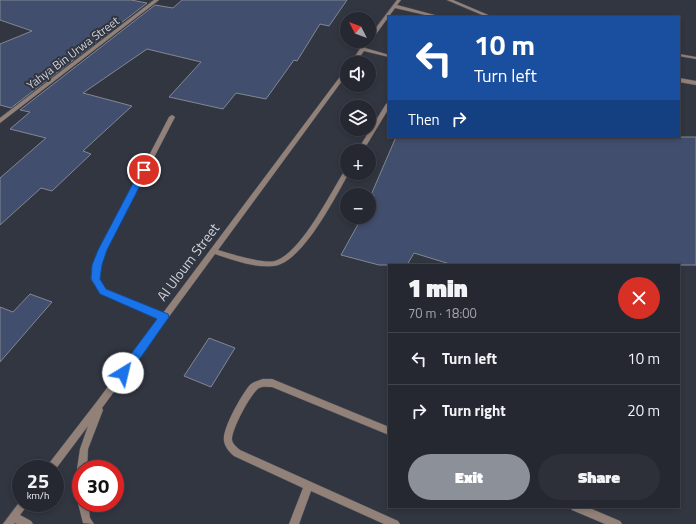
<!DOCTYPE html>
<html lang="en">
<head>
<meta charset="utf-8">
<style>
	body { margin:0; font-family:"Titillium Web",sans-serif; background:#2e3039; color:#f1f3f6; height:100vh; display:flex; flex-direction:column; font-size:15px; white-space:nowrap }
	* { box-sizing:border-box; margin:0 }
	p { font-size:13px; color:#a4a6ab }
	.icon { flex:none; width:22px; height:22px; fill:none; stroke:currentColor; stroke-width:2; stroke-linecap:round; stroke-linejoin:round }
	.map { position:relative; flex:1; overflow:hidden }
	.details { position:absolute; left:388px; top:264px; width:292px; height:244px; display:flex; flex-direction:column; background:#262831; border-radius:0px; box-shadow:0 2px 6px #0003,0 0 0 1px #42444d }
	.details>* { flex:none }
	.hud { position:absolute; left:388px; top:16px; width:292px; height:122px; border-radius:0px; box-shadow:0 2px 6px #0003,0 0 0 1px #42444d; background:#1a4fa0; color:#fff; overflow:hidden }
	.needle { width:26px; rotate:312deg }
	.buttons { position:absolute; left:340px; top:12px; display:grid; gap:8px }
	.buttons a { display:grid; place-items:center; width:36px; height:36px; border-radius:50%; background:#262831; box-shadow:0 2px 6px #0003,0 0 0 1px #42444d; font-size:20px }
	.speed { position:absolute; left:12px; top:460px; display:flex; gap:8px; font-size:20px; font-weight:700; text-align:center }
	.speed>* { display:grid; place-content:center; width:52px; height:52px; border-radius:50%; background:#262831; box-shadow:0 2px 6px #0003,0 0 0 1px #42444d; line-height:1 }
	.speed small { font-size:10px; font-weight:400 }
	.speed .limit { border:6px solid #d22; background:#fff; color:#111 }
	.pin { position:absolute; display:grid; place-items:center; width:34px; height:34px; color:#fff; margin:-17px; border:2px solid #fff; border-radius:50%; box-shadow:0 1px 4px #0007 }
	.me { position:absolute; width:44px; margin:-22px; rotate:36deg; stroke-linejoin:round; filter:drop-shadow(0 0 3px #0008) }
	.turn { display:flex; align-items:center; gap:14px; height:84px; padding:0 20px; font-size:18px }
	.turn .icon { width:52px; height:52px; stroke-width:2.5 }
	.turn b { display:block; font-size:28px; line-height:34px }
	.then { display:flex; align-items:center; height:38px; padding:0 20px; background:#0003; gap:8px; font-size:15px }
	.round { display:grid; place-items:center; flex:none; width:42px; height:42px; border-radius:21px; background:#2e3039 }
	.overview { display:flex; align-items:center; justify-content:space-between; height:68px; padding:0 20px }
	h1 { font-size:24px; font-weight:800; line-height:30px }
	.action { display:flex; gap:8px; margin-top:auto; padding:8px 20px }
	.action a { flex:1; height:46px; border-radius:24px; background:#8c9099; color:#fff; font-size:16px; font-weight:800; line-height:46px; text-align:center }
	.action a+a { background:#2e3039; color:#f1f3f6 }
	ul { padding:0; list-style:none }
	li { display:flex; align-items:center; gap:12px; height:52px; padding:0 20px; border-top:1px solid #42444d }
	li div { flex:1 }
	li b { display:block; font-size:15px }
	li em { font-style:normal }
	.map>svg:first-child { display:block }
	.building { fill:#414e6d; stroke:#828793 }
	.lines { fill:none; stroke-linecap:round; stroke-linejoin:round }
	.minor-casing { stroke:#4e525c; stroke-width:1 }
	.minor { fill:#928178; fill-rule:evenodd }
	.route { fill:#1a73e8; stroke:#114b97 }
	.labels { text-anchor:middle; stroke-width:4; stroke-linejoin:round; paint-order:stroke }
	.far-street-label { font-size:12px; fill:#cfd2d9; stroke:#323641 }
	.street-label { font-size:14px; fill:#cfd2d9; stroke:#323641 }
</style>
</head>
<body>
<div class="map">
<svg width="696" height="524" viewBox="0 0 696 524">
	<rect width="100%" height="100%" fill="#323641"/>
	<path class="building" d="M 0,0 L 131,0 L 147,3 L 11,108 L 0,105 L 0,44 L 32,31 L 0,20 Z
		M 182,0 L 347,0 L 329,26 L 320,24 L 297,61 L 294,60 L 266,99 L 236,93 L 223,109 L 169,97 L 201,62 L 147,49 L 83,93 L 132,106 L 83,151 L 91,154 L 52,191 L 41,188 L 0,225 L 0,178 L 46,138 L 10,129 L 30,112 L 20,110 L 155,5 L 173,8 Z
		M 396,137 L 696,137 L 696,265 L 453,265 L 414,253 L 407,265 L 379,265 L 341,255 L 362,217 L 369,217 L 369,205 L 374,195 L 371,195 Z
		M 30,294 L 52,302 L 0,362 L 0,307 L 13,312 Z
		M 209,338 L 235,348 L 211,387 L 184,376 Z"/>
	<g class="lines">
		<g class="minor-casing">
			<path id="minor" d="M 154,0 L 159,0 L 0,123 L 0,118 Z
				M 397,0 L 401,0 L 397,5 L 442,17 L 434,17 L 395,8 L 371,41 L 367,41 L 369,41 L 369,37 Z
				M 447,0 L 453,0 L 493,17 L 487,17 Z
				M 363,44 L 367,45 L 365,48 L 389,55 L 389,57 L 364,51 L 355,63 L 351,63 Z
				M 679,54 L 696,57 L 696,59 L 679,56 Z
				M 347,69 L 347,74 L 218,250 C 231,254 263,264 275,261 C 301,253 331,192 345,170 L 347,169 L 347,173 L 349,173 C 335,197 302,264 273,266 C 254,268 233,260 215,254 L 102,408 L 103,410 L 88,449 L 87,469 L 81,469 L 81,494 L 78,492 C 75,487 75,479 78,474 L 80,473 L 77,469 L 80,449 L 88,426 L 55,470 L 55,469 L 45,469 L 47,466 L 98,400 L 159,318 L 100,293 L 91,279 L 93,265 L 100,250 L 169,117 L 172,115 L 175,117 L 106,250 L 101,265 L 99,279 L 106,289 L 163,313 L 345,70 Z
				M 679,78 L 696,81 L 696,85 L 679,82 Z
				M 389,102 L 389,108 L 363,151 L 357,151 L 386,104 Z
				M 263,379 L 272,379 L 389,427 L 389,435 L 272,387 C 268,387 263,386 259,388 C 251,393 231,430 232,440 C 233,445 237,447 240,450 L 398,521 L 400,524 L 384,524 L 311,491 L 299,524 L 289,524 L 303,488 L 234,456 C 229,452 225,447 224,441 C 222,429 241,396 249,386 C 252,382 258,381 263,379 Z
				M 81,499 L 81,503 L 88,503 L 90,518 L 94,524 L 83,523 L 78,503 Z
				M 21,500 L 21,503 L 29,503 L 20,515 L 31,521 L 33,524 L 17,524 L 15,523 L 14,524 L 3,524 Z
				M 570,507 L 587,507 L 620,521 L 622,524 L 605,524 L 572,510 Z"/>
		</g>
		<use href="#minor" class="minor"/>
	</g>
	<path class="route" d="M 144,167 L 148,170 L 107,250 L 102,265 L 100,279 L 106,289 L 168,314 L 169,317 L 127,377 L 123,378 L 119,377 L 118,373 L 119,370 L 157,319 L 100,294 L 91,279 L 92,265 L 98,250 L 140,170 Z"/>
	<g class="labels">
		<g class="far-street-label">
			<text transform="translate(73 53) rotate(-37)" y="4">Yahya Bin Urwa Street</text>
		</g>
		<g class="street-label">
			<text transform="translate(188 262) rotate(-53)" y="5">Al Uloum Street</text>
		</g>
	</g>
</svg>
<div class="buttons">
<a><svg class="needle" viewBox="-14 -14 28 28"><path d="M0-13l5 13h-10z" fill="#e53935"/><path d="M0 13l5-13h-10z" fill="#a4a6ab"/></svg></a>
<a><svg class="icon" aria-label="sound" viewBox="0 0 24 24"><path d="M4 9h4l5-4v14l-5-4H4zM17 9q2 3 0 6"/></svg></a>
<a><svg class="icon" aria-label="layers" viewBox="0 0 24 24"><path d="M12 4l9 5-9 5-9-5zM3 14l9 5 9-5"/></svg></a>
<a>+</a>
<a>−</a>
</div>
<div class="speed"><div>25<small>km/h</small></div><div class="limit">30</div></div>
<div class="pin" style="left:144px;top:170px;background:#d93025"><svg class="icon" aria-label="arrive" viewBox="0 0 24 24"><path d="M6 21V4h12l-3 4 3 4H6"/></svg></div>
<svg class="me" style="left:123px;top:373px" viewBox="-20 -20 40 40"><circle r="19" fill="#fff"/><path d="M0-13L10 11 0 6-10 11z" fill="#1a73e8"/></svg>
<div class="hud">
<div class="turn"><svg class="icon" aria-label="left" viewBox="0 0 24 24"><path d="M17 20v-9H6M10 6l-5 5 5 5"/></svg><div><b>10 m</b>Turn left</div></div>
<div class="then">Then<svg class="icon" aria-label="right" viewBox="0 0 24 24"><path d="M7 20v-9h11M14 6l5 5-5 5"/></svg></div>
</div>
<section class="details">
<div class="overview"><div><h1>1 min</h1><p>70 m · 18:00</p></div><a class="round" style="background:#d93025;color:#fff"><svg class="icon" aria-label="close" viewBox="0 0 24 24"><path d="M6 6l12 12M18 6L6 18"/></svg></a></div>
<ul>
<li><svg class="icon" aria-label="left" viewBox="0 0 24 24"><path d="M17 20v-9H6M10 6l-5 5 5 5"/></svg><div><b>Turn left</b></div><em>10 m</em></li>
<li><svg class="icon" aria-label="right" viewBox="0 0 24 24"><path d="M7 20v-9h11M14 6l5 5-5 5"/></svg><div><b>Turn right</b></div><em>20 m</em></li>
</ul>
<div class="action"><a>Exit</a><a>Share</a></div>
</section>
</div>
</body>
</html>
